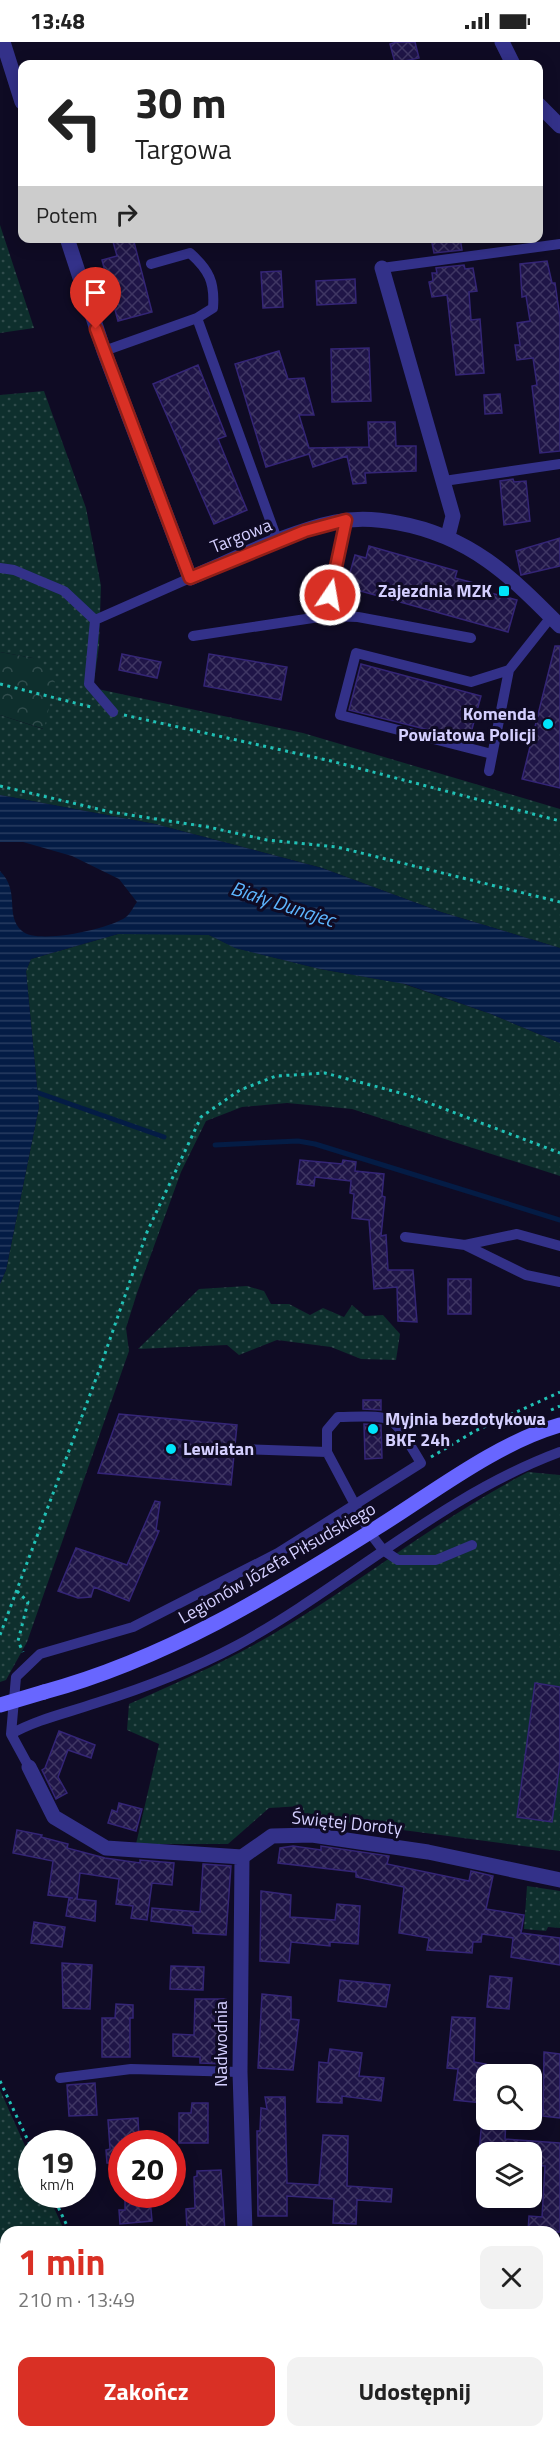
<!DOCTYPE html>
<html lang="pl">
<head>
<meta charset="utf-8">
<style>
	body { margin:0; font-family:"Titillium Web",sans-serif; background:#f2f2f2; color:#222; height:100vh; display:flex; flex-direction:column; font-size:22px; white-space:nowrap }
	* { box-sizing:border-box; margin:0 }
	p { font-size:20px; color:#767676 }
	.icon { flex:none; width:33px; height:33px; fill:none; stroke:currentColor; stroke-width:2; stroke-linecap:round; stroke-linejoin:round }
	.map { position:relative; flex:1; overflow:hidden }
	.sheet { position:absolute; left:0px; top:2184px; width:561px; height:212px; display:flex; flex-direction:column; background:#fff; border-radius:18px 18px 0 0; box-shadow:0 3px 15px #0003 }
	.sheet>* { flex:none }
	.guide { position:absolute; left:18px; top:18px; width:525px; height:183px; border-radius:12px; box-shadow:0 3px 15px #0003; background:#fff; color:#222; overflow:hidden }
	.buttons { position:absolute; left:476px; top:2022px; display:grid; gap:12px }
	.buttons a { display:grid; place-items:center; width:66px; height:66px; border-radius:12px; background:#fff; box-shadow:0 3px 15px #0003; font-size:30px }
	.speed { position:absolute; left:18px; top:2088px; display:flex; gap:12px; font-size:30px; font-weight:700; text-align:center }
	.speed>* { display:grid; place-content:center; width:78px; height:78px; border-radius:50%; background:#fff; box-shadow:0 3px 15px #0003; line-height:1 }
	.speed small { font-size:15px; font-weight:400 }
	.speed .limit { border:9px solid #d22; background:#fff; color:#111 }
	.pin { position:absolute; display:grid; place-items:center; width:51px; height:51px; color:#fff; margin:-62px -26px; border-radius:50% 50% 50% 0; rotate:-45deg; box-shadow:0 0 6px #0007 }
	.pin .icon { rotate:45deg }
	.me { position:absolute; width:66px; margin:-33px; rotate:12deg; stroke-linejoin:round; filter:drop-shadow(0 0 4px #0008) }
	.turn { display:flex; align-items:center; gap:21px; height:126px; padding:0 18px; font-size:27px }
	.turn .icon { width:78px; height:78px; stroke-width:2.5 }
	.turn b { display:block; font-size:42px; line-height:51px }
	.then { display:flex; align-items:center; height:57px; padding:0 18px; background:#0003; gap:12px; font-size:22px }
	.round { display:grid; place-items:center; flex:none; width:63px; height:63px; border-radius:12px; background:#f2f2f2 }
	.head { display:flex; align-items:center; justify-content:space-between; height:102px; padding:0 18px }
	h1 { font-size:36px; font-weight:700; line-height:45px; color:#d93025 }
	.action { display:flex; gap:12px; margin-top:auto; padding:12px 18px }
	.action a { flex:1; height:69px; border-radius:12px; background:#d93025; color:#fff; font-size:24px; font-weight:700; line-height:69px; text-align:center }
	.action a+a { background:#f2f2f2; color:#222 }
	.status { display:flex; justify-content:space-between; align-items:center; height:42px; padding:0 30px; background:#fff; direction:ltr }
	.status svg { height:16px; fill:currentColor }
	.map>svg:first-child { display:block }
	.green { fill:url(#green-dots) }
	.forest { fill:url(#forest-crowns) }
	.water { fill:url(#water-rules) }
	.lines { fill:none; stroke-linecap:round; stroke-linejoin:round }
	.stream { stroke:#041c45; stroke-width:5 }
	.building { fill:url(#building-cross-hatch); stroke:#342576; stroke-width:1.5 }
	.path { stroke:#21c1b6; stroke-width:3; stroke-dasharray:3 4.5; stroke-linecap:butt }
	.lane { stroke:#333189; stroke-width:10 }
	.street { stroke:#333189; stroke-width:15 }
	.secondary { stroke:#6866ff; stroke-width:15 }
	.secondary-bridge { stroke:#6866ff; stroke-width:15 }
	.route-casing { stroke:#8d1f18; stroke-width:15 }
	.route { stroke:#d93025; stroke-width:10 }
	.poi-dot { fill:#00e4fa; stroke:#0f0b24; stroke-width:2 }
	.labels { text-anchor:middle; stroke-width:6; stroke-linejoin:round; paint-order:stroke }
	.street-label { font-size:18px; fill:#d4cfff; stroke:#0f0b24 }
	.poi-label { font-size:18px; font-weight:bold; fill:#d4cfff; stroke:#0f0b24; text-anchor:end }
	.water-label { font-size:20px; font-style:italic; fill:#5db6ff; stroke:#0f0b24 }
</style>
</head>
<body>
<div class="status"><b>13:48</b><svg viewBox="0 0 49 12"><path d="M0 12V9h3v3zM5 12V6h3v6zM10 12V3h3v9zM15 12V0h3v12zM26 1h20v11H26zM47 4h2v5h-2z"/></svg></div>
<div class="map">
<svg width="560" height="2395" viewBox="0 0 560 2395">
	<defs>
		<pattern id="green-dots" width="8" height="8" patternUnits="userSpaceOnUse" patternTransform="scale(1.5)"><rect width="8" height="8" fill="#0e2f2d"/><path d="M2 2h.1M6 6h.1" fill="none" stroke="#304c4c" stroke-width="1.8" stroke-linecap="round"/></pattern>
		<pattern id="forest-crowns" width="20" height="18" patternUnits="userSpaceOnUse" patternTransform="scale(1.5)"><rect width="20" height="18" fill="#0e2f2d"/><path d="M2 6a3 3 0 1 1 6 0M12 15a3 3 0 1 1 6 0" fill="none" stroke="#304c4c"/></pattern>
		<pattern id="water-rules" width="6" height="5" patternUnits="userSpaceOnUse" patternTransform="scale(1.5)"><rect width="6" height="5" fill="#041c45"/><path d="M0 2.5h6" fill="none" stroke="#283c61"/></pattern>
		<pattern id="building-cross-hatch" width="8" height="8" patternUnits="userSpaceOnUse" patternTransform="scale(1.5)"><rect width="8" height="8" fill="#1f1547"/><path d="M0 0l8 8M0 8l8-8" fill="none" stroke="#3f3663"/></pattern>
	</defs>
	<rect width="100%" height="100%" fill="#0f0b24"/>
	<path class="green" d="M 0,183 L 34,286 L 0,291 Z
		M 44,349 L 86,466 L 101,544 L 99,604 L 93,646 L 303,691 L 560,767 L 560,906 L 441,870 L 322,826 L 155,782 L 0,753 L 0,673 L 43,687 L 33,616 L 0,610 L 0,353 Z
		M 143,890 L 209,893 L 236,906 L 320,927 L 401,941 L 491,972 L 560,1001 L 560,1134 L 352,1067 L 287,1061 L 242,1065 L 206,1079 L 181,1130 L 137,1251 L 126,1286 L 129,1309 L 27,1600 L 6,1638 L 0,1640 L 0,1242 L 6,1228 L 39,1065 L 26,929 L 31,917 L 118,892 Z
		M 247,1244 L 264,1249 L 271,1262 L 289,1262 L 310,1273 L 323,1266 L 344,1275 L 352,1263 L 365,1274 L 383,1273 L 400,1292 L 396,1318 L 361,1317 L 331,1305 L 277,1298 L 239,1313 L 227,1303 L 138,1307 L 199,1247 Z
		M 528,1430 L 560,1433 L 560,1809 L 305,1775 L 302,1764 L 269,1766 L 228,1802 L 136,1802 L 159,1702 L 127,1688 L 129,1662 C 178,1640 227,1619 273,1592 C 360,1541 438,1477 528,1430 Z
		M 527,1844 L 560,1849 L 560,1886 L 548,1885 L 546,1889 L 524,1887 Z
		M 0,2048 L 31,2117 L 32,2152 L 48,2153 L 65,2190 L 6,2190 L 6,2231 L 0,2216 Z
		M 0,2339 L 6,2351 L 6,2390 L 25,2390 L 28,2395 L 0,2395 Z
		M 72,2390 L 157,2390 L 160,2395 L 74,2395 Z"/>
	<path class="forest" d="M 0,610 L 33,616 L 55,640 L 44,687 L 0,673 Z"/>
	<path class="water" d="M 0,753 L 155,782 L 322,826 L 441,870 L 560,906 L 560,1001 L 491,972 L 405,942 L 320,927 L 235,906 L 209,893 L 118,892 L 31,917 L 26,929 L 39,1065 L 6,1228 L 0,1242 L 0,829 C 21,850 4,873 22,889 C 37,903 110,887 126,875 C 130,872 134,864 137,860 L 119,837 L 72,814 L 23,800 L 0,800 Z
		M 0,2217 L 6,2231 L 6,2351 L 0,2339 Z
		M 25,2390 L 72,2390 L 74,2395 L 28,2395 Z"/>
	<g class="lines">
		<path class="stream" d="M 33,1049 L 164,1095
			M 215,1103 L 298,1099 L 315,1102 L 560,1178
			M 12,2395 L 15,2390"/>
	</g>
	<path class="building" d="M 397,0 L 415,0 L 419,16 L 395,21 L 390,2 Z
		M 112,196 L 133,196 L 152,270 L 118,279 L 102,218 L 117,214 Z
		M 431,196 L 460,196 L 462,208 L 434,211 Z
		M 547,219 L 552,241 L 555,241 L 560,276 L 560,409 L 540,411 L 532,344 L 537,343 L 533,316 L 517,318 L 515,303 L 520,303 L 517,281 L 530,279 L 526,254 L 522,255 L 520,222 Z
		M 464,223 L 465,227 L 473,226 L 477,249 L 469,250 L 471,278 L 480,277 L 484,331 L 456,333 L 447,253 L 432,255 L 429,240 L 433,239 L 432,231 L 437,231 L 436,226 Z
		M 281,229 L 283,265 L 263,266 L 261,230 Z
		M 355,237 L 356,261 L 317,263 L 316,239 Z
		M 369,306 L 371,359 L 332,360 L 331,307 Z
		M 279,309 L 288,337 L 304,336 L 314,373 L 299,373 L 309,406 L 369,405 L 368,380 L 395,380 L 396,404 L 416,404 L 416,429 L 365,431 L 366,441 L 353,442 L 347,414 L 313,425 L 309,412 L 266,425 L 235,322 Z
		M 198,323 L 226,394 L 218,397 L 247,468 L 214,482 L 153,342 Z
		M 500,352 L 502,371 L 485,372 L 484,353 Z
		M 513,437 L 514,440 L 526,439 L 530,479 L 504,483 L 500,439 Z
		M 560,496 L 560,524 L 521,533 L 516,509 Z
		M 369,504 L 457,529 L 455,536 L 478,542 L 468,545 L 517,558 L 508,590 L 346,545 L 355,513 L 366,516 Z
		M 555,604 L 560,604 L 560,746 L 522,737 Z
		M 122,612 L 161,620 L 157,636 L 119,628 Z
		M 209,612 L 287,625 L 281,658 L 204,644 Z
		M 361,622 L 481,654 L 469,698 L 349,668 Z
		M 300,1118 L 342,1122 L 343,1118 L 356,1120 L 355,1129 L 384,1132 L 382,1154 L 385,1155 L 381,1194 L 386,1193 L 388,1228 L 413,1228 L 417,1280 L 398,1279 L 397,1245 L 374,1247 L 369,1178 L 352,1176 L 354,1152 L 350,1151 L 351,1139 L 315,1135 L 314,1144 L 297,1142 Z
		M 448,1237 L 471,1237 L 471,1272 L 448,1272 Z
		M 363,1358 L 381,1358 L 381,1368 L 363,1367 Z
		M 119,1372 L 237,1383 L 231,1443 L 98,1431 Z
		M 364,1382 L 381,1383 L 382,1416 L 365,1417 Z
		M 155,1459 L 160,1460 L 156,1488 L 159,1489 L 129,1559 L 94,1545 L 91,1555 L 78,1556 L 58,1549 L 76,1506 L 127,1523 Z
		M 535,1641 L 560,1645 L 560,1720 L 552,1780 L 517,1775 Z
		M 59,1689 L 95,1703 L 91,1716 L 68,1708 L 58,1735 L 67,1751 L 56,1757 L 42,1728 L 45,1726 Z
		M 119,1761 L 142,1767 L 136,1789 L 108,1781 L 112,1768 L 117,1770 Z
		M 17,1788 L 42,1793 L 41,1795 L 68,1802 L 67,1806 L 105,1816 L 140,1821 L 140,1818 L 174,1821 L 172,1843 L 152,1841 L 147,1878 L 131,1876 L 133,1864 L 116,1862 L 119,1837 L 80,1831 L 77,1857 L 96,1859 L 95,1879 L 66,1874 L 69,1856 L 73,1856 L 48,1853 L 53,1819 L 13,1811 Z
		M 293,1804 L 321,1808 L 321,1804 L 389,1814 L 387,1822 L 469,1839 L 471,1829 L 493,1834 L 486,1867 L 524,1873 L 521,1891 L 560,1896 L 560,1923 L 511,1915 L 513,1896 L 482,1892 L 481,1900 L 473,1900 L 472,1911 L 427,1908 L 429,1896 L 399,1891 L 404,1845 L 356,1835 L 356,1830 L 278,1821 L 280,1806 Z
		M 203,1822 L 231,1824 L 226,1893 L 193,1891 L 193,1884 L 151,1879 L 152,1866 L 200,1870 Z
		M 261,1849 L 291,1853 L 290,1875 L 335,1878 L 337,1862 L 360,1864 L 358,1902 L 330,1900 L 330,1904 L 291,1900 L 289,1921 L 260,1919 Z
		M 34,1880 L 65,1885 L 62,1905 L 31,1901 Z
		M 62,1921 L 92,1923 L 90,1967 L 63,1966 Z
		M 171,1924 L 204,1925 L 203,1948 L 170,1947 Z
		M 490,1934 L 512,1936 L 509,1967 L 487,1965 Z
		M 340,1938 L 390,1943 L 386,1965 L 338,1959 Z
		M 262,1952 L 291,1955 L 291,1977 L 299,1978 L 293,2028 L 258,2026 Z
		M 195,1957 L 226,1957 L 225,2022 L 200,2021 L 200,2015 L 173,2014 L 173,1992 L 194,1993 Z
		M 116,1962 L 133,1963 L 133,1976 L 130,1976 L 130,2015 L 102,2015 L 102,1976 L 115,1976 Z
		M 452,1975 L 475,1976 L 474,2020 L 486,2022 L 482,2061 L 454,2058 L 458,2027 L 447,2026 Z
		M 330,2007 L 362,2011 L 359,2034 L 384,2036 L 381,2059 L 342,2054 L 342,2061 L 317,2060 L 319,2020 L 328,2021 Z
		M 544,2010 L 560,2012 L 560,2076 L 543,2074 Z
		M 95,2041 L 97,2073 L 69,2074 L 67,2043 Z
		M 265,2055 L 285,2055 L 287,2141 L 319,2143 L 323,2093 L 348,2094 L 347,2144 L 392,2147 L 391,2160 L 357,2158 L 356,2182 L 333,2181 L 334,2157 L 287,2154 L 287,2174 L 258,2174 L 257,2089 L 260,2089 L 261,2066 L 267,2067 Z
		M 192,2061 L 208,2061 L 208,2101 L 179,2101 L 179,2071 L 191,2071 Z
		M 138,2076 L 139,2097 L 122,2097 L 122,2126 L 111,2126 L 111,2121 L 107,2121 L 106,2108 L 110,2107 L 108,2078 Z
		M 482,2078 L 506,2078 L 505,2097 L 560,2101 L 560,2190 L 528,2190 L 529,2174 L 542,2175 L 545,2124 L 531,2123 L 531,2110 L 479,2110 Z
		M 221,2128 L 225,2190 L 187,2189 L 186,2167 L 195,2166 L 194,2135 L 197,2134 L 197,2129 Z
		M 150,2156 L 152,2179 L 120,2182 L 119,2168 L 125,2168 L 125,2157 Z"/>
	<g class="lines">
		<path class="path" d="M 0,642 L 91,665
			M 124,673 L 331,719 L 560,779
			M 0,744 L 111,770 L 208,785 L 267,798 L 337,805 L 560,860
			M 551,1368 L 560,1364
			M 431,1415 L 475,1389 L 560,1350
			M 17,1549 L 28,1560 L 18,1599 L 23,1610
			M 0,1593 L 100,1326 L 147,1190 L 201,1075 L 240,1048 L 276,1034 L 325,1031 L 408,1053 L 560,1111
			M 0,2039 L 32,2107
			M 52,2152 L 70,2190
			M 161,2390 L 164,2395"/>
		<path class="lane" d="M 151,222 L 190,211 C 209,228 215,240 213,266 L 197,276
			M 382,226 L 560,202
			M 104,309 L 197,276 L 278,500
			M 444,439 L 560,422
			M 346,478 L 326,574 L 358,575 L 471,596
			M 0,526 L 14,528 L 64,549 L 95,578 L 89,642 L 113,670
			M 95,578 L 190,536
			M 193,594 L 326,574
			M 492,712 L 340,673 L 356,611 L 471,640 L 509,628
			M 489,729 L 509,628 L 551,575
			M 405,1195 L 465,1203 L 517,1192 L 560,1204
			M 465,1203 L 526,1233 L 560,1240
			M 243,1407 L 327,1410 L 370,1491 L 383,1508 L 398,1518 L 436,1518 L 472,1503
			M 11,1692 C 38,1677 67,1671 96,1661 C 144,1646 191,1628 236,1604 C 346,1544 441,1454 560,1410
			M 29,1725 L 11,1692 L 16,1635 L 40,1612 L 133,1585 L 278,1511 L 421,1421 C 390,1370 397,1374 338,1375 L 327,1388 L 327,1410
			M 60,2036 L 131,2027 L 240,2030"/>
		<path class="street" d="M 3,0 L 22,60
			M 502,0 L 513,22
			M 538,62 L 560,84
			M 67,196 L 104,309 L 190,536 C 233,518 290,489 335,480 C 355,476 378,477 398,481 C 470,494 511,534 560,584
			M 382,226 L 453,474 L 448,494
			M 29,1725 L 54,1775 L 106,1806 L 242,1815 L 272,1794 L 312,1793 L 428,1810 L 560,1838
			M 242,1815 L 240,2030 L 245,2190
			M 555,2291 L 560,2291
			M 250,2390 L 251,2395"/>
		<path class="secondary" d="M 44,1650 C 166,1617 272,1552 378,1485 C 434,1450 497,1401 560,1383"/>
		<path class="secondary-bridge" d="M 0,1663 L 44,1650"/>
	</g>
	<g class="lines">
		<g class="route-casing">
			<path id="route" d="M 96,287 L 190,536 L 305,489 L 346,478 L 330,553"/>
		</g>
		<use href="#route" class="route"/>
	</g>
	<g class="poi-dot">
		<rect x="498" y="543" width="12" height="12" rx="3"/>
		<circle cx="548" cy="682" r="6"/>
		<circle cx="373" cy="1387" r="6"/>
		<circle cx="171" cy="1407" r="6"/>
	</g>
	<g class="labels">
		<g class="street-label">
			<text transform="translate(241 494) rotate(-22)" y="6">Targowa</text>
			<text transform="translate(277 1521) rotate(-30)" y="6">Legionów Józefa Piłsudskiego</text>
			<text transform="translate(347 1781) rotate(6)" y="6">Świętej Doroty</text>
			<text transform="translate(221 2002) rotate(-90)" y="6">Nadwodnia</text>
		</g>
		<g class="poi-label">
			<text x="492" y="555">Zajezdnia MZK</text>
			<text x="536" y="678">Komenda<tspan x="536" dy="21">Powiatowa Policji</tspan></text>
			<text x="385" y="1383" text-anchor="start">Myjnia bezdotykowa<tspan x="385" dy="21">BKF 24h</tspan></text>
			<text x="183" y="1413" text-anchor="start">Lewiatan</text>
		</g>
		<g class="water-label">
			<text transform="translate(283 862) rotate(18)" y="7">Biały Dunajec</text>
		</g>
	</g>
</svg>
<div class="buttons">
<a><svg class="icon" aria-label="search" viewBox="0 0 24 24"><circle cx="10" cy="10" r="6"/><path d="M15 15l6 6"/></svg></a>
<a><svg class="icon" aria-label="layers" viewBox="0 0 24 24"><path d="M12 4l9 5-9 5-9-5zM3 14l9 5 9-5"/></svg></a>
</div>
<div class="speed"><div>19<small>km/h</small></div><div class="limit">20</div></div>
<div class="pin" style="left:96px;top:287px;background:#d93025"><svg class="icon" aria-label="arrive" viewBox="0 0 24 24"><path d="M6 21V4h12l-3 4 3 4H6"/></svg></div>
<svg class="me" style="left:330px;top:553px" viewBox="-20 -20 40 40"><circle r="17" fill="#d93025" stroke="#fff" stroke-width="3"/><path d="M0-11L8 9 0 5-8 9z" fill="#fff"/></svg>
<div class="guide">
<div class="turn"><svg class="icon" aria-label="left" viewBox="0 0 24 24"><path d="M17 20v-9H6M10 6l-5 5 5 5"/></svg><div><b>30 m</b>Targowa</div></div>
<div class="then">Potem<svg class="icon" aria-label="right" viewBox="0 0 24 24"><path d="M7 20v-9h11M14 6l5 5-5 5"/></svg></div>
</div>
<section class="sheet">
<div class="head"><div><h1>1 min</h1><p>210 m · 13:49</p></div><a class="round"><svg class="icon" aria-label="close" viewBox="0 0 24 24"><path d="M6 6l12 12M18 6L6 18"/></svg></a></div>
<div class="action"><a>Zakończ</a><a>Udostępnij</a></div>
</section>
</div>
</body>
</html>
